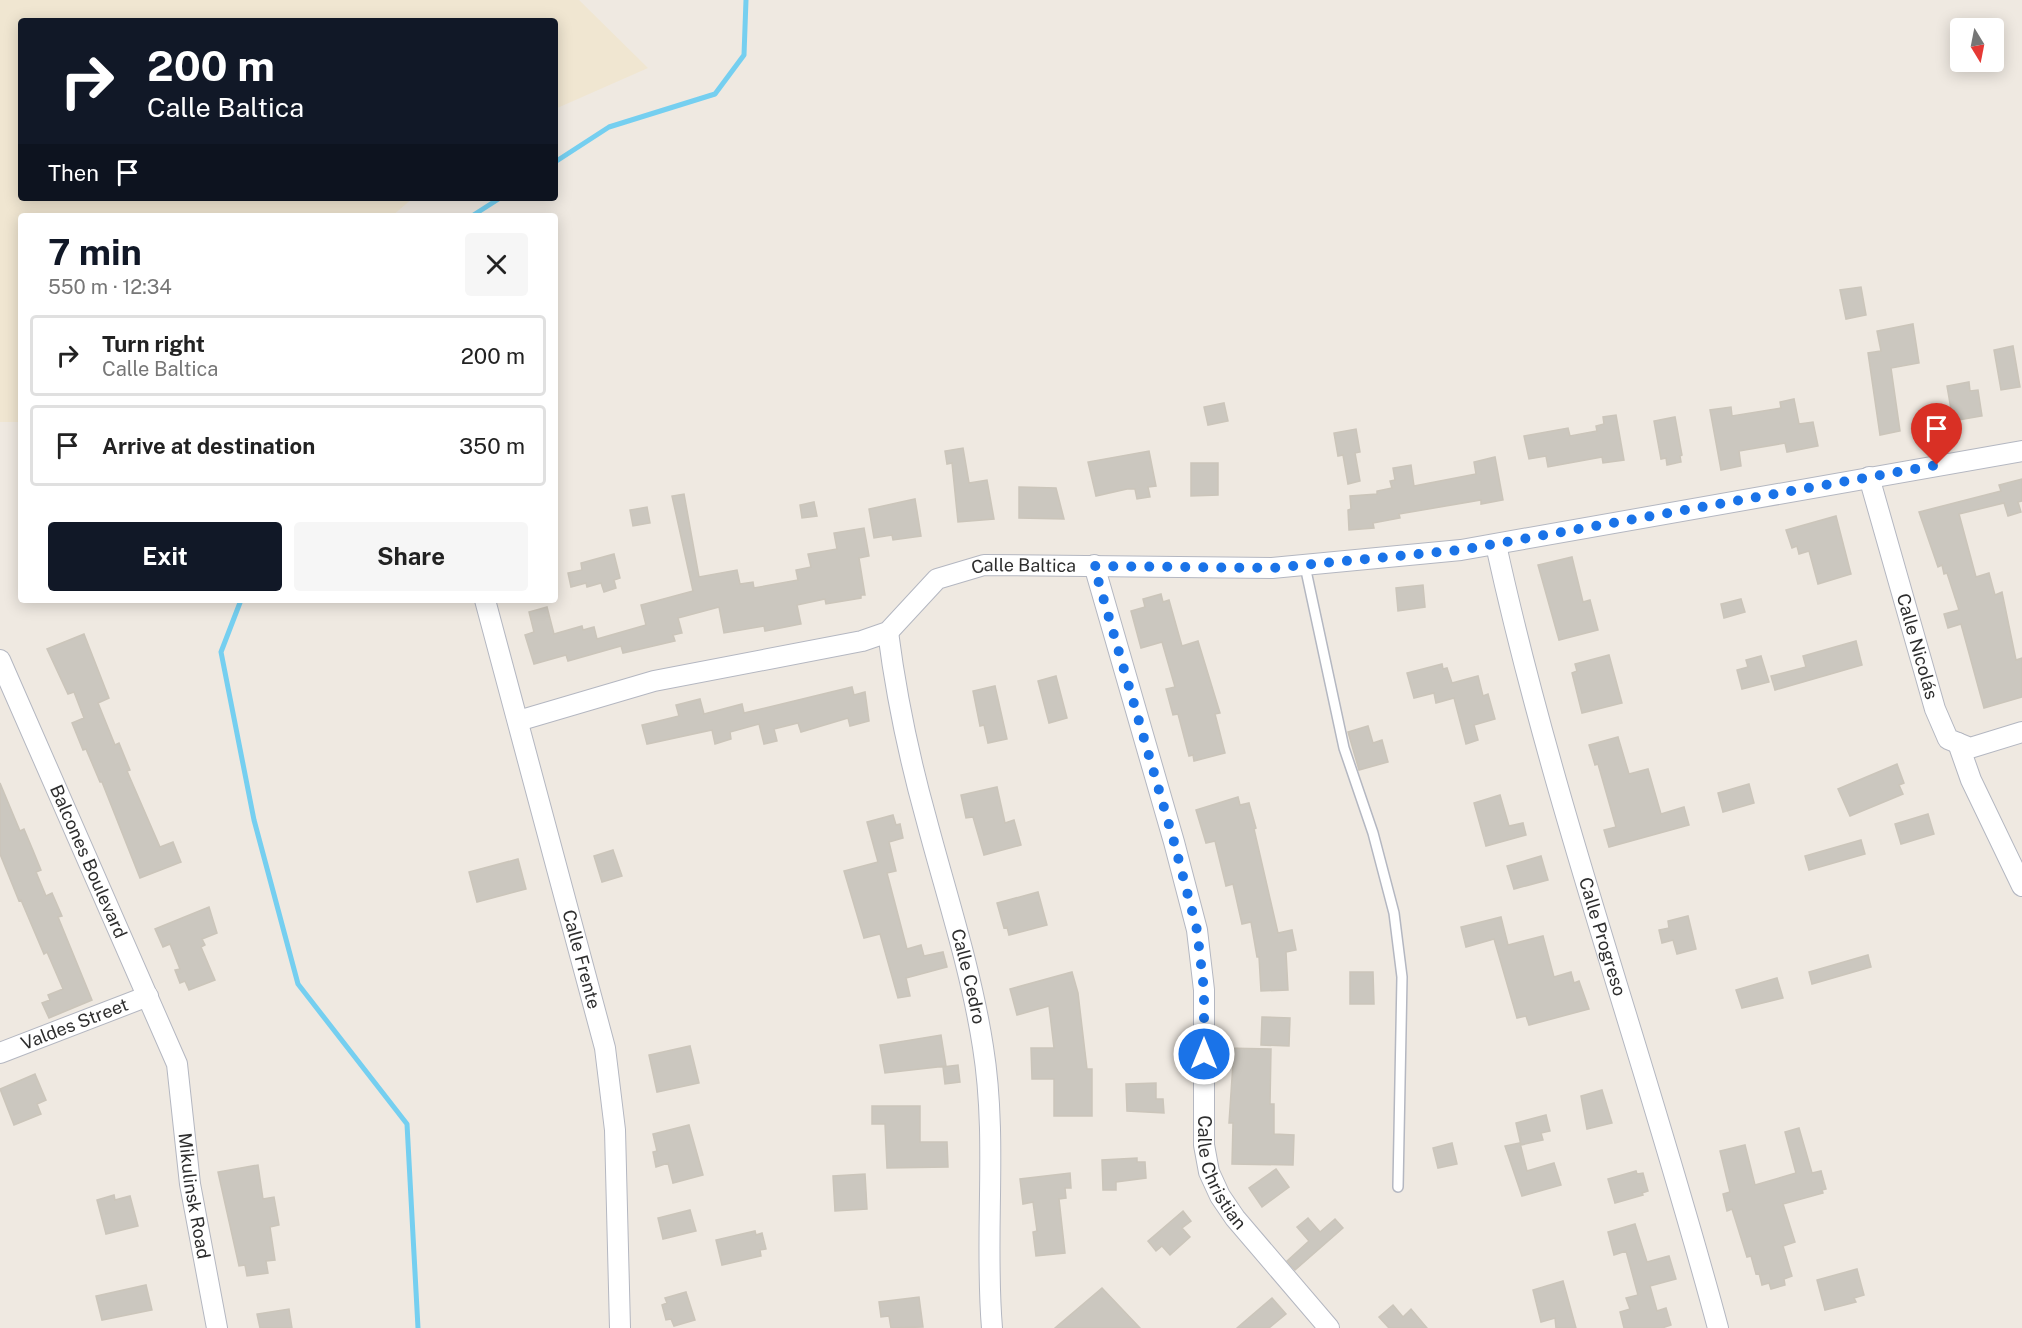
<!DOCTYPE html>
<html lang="en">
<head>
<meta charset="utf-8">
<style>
	body { margin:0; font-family:"Public Sans",sans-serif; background:#f6f6f6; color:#222; height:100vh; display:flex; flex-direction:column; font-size:22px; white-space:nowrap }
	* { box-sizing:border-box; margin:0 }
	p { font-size:20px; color:#767676 }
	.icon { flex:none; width:33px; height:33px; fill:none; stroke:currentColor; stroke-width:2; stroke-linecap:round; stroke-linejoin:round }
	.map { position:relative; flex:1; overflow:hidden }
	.panel { position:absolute; left:18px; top:213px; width:540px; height:390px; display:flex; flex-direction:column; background:#fff; border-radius:6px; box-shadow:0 3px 15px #0003 }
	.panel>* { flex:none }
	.top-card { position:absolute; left:18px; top:18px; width:540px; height:183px; border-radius:6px; box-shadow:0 3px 15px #0003; background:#111827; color:#fff; overflow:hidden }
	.needle { width:39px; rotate:170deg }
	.controls { position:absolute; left:1950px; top:18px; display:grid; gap:12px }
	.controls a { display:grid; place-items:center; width:54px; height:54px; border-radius:6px; background:#fff; box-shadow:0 3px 15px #0003; font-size:30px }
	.pin { position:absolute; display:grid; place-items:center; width:51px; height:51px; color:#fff; margin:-62px -26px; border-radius:50% 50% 50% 0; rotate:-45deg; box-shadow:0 0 6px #0007 }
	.pin .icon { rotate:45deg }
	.me { position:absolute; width:66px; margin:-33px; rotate:0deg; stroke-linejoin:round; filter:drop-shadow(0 0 4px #0008) }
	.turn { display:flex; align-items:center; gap:21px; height:126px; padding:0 30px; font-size:27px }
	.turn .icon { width:78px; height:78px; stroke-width:2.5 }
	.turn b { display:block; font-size:42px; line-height:51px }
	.then { display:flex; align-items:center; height:57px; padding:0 30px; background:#0003; gap:12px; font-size:22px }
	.round { display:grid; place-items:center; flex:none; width:63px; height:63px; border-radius:6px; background:#f6f6f6 }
	.head { display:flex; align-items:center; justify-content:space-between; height:102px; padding:0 30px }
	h1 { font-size:36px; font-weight:700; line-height:45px; color:#111827 }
	.cta { display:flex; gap:12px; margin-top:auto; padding:12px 30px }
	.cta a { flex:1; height:69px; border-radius:6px; background:#111827; color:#fff; font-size:24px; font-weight:700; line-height:69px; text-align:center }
	.cta a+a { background:#f6f6f6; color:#222 }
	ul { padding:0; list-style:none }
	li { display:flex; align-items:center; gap:18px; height:81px; margin:0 12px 9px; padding:0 18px; border:3px solid #e0e0e0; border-radius:6px }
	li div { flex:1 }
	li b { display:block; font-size:22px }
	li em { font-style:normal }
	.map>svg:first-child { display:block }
	.education { fill:#f0e6d1 }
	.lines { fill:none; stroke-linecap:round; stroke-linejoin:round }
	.stream { stroke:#75cff0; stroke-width:5 }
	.building { fill:#cbc7bf; stroke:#cbc5ba; stroke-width:1.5 }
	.lane-casing { stroke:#b4b7c1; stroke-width:12 }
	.street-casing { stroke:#b4b7c1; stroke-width:22 }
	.lane { stroke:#fff; stroke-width:9 }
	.street { stroke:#fff; stroke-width:20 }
	.route { stroke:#1a73e8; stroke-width:10; stroke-dasharray:0 18 }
	.labels { text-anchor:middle; stroke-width:4.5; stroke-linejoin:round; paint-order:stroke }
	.street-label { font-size:18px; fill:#2e2e2e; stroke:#fff }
</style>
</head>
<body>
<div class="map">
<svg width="2022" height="1328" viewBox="0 0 2022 1328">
	<rect width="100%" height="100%" fill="#efe9e1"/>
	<path class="education" d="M 0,0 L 579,0 L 648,68 L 555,109 L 555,21 L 21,21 L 21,198 L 413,198 L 392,216 L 21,216 L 21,422 L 0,422 Z"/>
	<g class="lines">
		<path class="stream" d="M 555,162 L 609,127 L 715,94 L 744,55 L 746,0
			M 472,216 L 500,198
			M 241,600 L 221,652 L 254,820 L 298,984 L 407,1124 L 418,1328"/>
	</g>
	<path class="building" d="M 1861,287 L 1866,315 L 1846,319 L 1840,290 Z
		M 1913,324 L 1919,363 L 1891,368 L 1900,431 L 1880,435 L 1868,353 L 1881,351 L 1877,331 Z
		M 2013,346 L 2020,387 L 2001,390 L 1994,350 Z
		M 1969,382 L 1970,391 L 1978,390 L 1982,416 L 1953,421 L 1947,386 Z
		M 1794,399 L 1799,424 L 1813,422 L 1818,446 L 1787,452 L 1785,443 L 1739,451 L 1741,466 L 1721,470 L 1710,410 L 1731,407 L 1732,416 L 1781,408 L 1780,402 Z
		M 1224,403 L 1228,421 L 1208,425 L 1204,407 Z
		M 1616,415 L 1624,460 L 1603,463 L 1602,457 L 1548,467 L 1546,456 L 1529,459 L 1524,436 L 1568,428 L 1570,436 L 1597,431 L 1596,426 L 1604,424 L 1603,417 Z
		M 1675,417 L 1682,455 L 1680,456 L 1681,462 L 1667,465 L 1666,458 L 1661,459 L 1654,421 Z
		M 1356,429 L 1360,452 L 1355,453 L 1360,481 L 1348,484 L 1343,455 L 1338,456 L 1334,433 Z
		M 963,448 L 969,483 L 987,480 L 994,519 L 958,522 L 952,463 L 947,464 L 945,451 Z
		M 1149,451 L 1156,486 L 1148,487 L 1150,497 L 1137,499 L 1135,489 L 1127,489 L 1096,496 L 1088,462 Z
		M 1495,457 L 1503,500 L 1481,504 L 1481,500 L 1399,514 L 1400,518 L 1373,523 L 1374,528 L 1349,530 L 1348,510 L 1351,509 L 1350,496 L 1377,494 L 1377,491 L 1392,488 L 1390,481 L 1395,480 L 1393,468 L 1411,465 L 1414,486 L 1476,474 L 1474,462 Z
		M 1191,463 L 1218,463 L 1218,495 L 1191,496 Z
		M 2022,479 L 2022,501 L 2018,502 L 2021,512 L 2008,516 L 2004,503 L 1959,514 L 1976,577 L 1989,573 L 1995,595 L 2002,592 L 2016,660 L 2022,658 L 2022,697 L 1984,708 L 1961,624 L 1948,628 L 1944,614 L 1959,610 L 1947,573 L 1944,574 L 1942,565 L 1938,567 L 1919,512 L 2001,491 L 1999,485 Z
		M 1019,487 L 1056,488 L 1064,519 L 1019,518 Z
		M 684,494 L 699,577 L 737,570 L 740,584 L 753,582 L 754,588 L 798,580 L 796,570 L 811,567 L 808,554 L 837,549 L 834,533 L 864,528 L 869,556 L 859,558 L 865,595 L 861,595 L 861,598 L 826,604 L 825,599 L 797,605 L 801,624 L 765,631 L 764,626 L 724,633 L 719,607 L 678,618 L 682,633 L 673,635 L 675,641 L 623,653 L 621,646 L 568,661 L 566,655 L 534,664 L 525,635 L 534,632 L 529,612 L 547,607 L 554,634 L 582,626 L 583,630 L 594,627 L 597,639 L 646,625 L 641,605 L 693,591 L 672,496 Z
		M 915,499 L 921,536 L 893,540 L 892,535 L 874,538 L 869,509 Z
		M 814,502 L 817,516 L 802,518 L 800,505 Z
		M 647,507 L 650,523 L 633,526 L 630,510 Z
		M 1836,516 L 1851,574 L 1818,584 L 1809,551 L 1799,554 L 1797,546 L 1792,548 L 1786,530 Z
		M 614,554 L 620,578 L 614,580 L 616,588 L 604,592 L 601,583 L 587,587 L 586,583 L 571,587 L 568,573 L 582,570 L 581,563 Z
		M 1572,557 L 1583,602 L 1590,600 L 1598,630 L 1559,640 L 1538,565 Z
		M 1423,585 L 1425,607 L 1398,611 L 1396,588 Z
		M 1161,594 L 1163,602 L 1169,600 L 1182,646 L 1198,641 L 1220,713 L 1215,714 L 1225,753 L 1194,761 L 1193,755 L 1189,756 L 1178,714 L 1173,715 L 1166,689 L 1175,687 L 1162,642 L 1141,648 L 1131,611 L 1145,607 L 1143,599 Z
		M 1741,599 L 1745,612 L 1724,618 L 1721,604 Z
		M 84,634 L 109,698 L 98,703 L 115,745 L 119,743 L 130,770 L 127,771 L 160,847 L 173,842 L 181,862 L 140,878 L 102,782 L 100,782 L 86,749 L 83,750 L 72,723 L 84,718 L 74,692 L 68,694 L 47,649 Z
		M 1856,641 L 1862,665 L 1775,690 L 1771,676 L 1806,667 L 1803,656 Z
		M 1609,655 L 1622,703 L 1582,713 L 1572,673 L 1577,671 L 1575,664 Z
		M 1761,656 L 1769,682 L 1742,689 L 1737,670 L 1748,667 L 1746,660 Z
		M 1442,664 L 1443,669 L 1447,668 L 1452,683 L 1478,676 L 1483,696 L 1488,694 L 1495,719 L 1474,725 L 1478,740 L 1466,744 L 1454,698 L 1436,703 L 1434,693 L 1414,698 L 1407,673 Z
		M 1056,676 L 1067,718 L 1049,723 L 1038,681 Z
		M 995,686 L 1007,739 L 988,743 L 984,725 L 980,726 L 973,691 Z
		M 852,687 L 854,695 L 865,692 L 869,721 L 850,726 L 848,718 L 801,732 L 798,723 L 774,729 L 777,741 L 764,744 L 759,724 L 730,732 L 731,739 L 715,744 L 712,730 L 647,744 L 642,725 L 679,716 L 676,705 L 700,699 L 704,714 L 742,704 L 744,713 Z
		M 1368,726 L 1373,743 L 1382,740 L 1388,762 L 1359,770 L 1348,732 Z
		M 1618,737 L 1629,774 L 1648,769 L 1661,814 L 1684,807 L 1689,825 L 1609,847 L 1604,830 L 1616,827 L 1598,764 L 1595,765 L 1589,745 Z
		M 1897,764 L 1904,783 L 1899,785 L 1903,794 L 1850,816 L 1838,789 Z
		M 0,783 L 20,831 L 24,829 L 32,848 L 41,870 L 36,872 L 46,896 L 52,893 L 62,916 L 58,917 L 92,1000 L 49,1018 L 42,1003 L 50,1000 L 48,995 L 63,989 L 47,952 L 44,954 L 21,900 L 19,901 L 0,854 Z
		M 1749,784 L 1754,803 L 1723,812 L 1718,793 Z
		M 997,787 L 1005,823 L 1014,820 L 1021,845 L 984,855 L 973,817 L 966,818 L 961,795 Z
		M 1500,795 L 1509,826 L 1523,823 L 1526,835 L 1486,846 L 1474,803 Z
		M 1238,797 L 1240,805 L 1249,803 L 1256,828 L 1254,829 L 1278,933 L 1292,930 L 1296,950 L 1286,952 L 1288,990 L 1261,991 L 1259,957 L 1257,957 L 1251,922 L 1242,924 L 1233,884 L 1226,886 L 1215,841 L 1206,843 L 1196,810 Z
		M 1928,814 L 1934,834 L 1901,844 L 1895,824 Z
		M 893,815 L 896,825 L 900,824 L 903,838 L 889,842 L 896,871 L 887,873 L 907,949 L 921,945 L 924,956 L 943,952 L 947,967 L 906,978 L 910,996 L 898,998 L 880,934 L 864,938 L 844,871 L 878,862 L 867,822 Z
		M 1861,840 L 1865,854 L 1809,870 L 1805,856 Z
		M 613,850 L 622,876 L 602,882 L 594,856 Z
		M 1541,856 L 1548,880 L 1514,889 L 1507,866 Z
		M 518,859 L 526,889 L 477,902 L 469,872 Z
		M 1038,892 L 1047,925 L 1009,935 L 1007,927 L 1004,928 L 997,903 Z
		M 209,907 L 217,933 L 202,939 L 205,945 L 201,947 L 215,980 L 189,990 L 185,981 L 180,983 L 175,970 L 180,969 L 170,944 L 163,947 L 155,929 Z
		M 1688,916 L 1696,949 L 1677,954 L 1673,940 L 1662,943 L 1659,930 L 1669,928 L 1668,921 Z
		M 1501,917 L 1508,945 L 1543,936 L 1554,977 L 1571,972 L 1574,983 L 1579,981 L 1589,1009 L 1529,1025 L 1526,1016 L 1517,1018 L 1494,939 L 1466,947 L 1461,927 Z
		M 1868,955 L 1871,967 L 1812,984 L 1809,972 Z
		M 1072,972 L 1078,993 L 1087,1069 L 1092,1069 L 1092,1116 L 1054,1116 L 1054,1079 L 1032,1079 L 1031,1048 L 1054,1048 L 1049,1006 L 1017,1015 L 1010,989 Z
		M 1350,972 L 1373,972 L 1374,1004 L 1350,1004 Z
		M 1777,978 L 1783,998 L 1742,1008 L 1736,990 Z
		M 1262,1017 L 1290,1018 L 1289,1046 L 1261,1045 Z
		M 941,1035 L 946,1066 L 885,1073 L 880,1045 Z
		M 690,1046 L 699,1083 L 657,1092 L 649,1055 Z
		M 1224,1048 L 1271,1049 L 1270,1104 L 1274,1104 L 1274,1134 L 1294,1135 L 1293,1165 L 1232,1164 L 1233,1123 L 1229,1123 L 1233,1063 L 1224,1063 Z
		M 958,1065 L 960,1082 L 945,1084 L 943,1067 Z
		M 35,1074 L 46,1100 L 37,1104 L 41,1114 L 14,1125 L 0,1089 Z
		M 1156,1083 L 1156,1099 L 1163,1099 L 1164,1113 L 1127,1111 L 1126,1084 Z
		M 1602,1090 L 1612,1123 L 1587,1129 L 1581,1096 Z
		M 872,1106 L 920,1106 L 920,1142 L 947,1142 L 948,1167 L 887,1168 L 885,1124 L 872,1124 Z
		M 1546,1115 L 1550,1131 L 1541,1133 L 1543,1140 L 1521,1145 L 1516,1123 Z
		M 689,1125 L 703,1175 L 673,1183 L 668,1163 L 656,1167 L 653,1152 L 657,1151 L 653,1134 Z
		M 1799,1128 L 1812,1173 L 1821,1171 L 1826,1189 L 1822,1190 L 1823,1193 L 1783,1204 L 1795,1242 L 1783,1246 L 1792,1276 L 1784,1279 L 1785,1285 L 1771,1289 L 1769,1283 L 1762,1285 L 1759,1273 L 1756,1274 L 1751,1256 L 1747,1257 L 1732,1209 L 1727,1211 L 1723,1194 L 1730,1192 L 1720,1151 L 1745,1145 L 1755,1185 L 1796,1173 L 1785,1132 Z
		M 1452,1143 L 1457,1164 L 1438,1168 L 1433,1148 Z
		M 1520,1143 L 1527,1171 L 1554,1163 L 1561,1185 L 1522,1196 L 1505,1146 Z
		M 1137,1158 L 1137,1162 L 1145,1162 L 1146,1178 L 1116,1182 L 1116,1190 L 1103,1190 L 1102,1160 Z
		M 258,1165 L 263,1199 L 274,1197 L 279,1225 L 270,1227 L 275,1260 L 266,1261 L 268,1273 L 247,1276 L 245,1265 L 239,1266 L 218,1172 Z
		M 1276,1169 L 1289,1187 L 1262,1207 L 1249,1188 Z
		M 1636,1171 L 1637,1174 L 1643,1173 L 1648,1191 L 1642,1193 L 1643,1195 L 1615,1203 L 1608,1179 Z
		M 1070,1173 L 1071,1188 L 1065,1188 L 1066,1198 L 1059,1199 L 1065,1253 L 1036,1256 L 1033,1232 L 1037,1231 L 1033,1202 L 1023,1204 L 1020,1179 Z
		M 865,1174 L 867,1209 L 835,1211 L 833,1176 Z
		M 114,1195 L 115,1200 L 130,1196 L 138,1226 L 106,1234 L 97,1200 Z
		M 690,1210 L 696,1231 L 663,1239 L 658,1218 Z
		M 1183,1211 L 1191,1221 L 1182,1228 L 1190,1237 L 1170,1255 L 1162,1246 L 1156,1251 L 1148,1241 Z
		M 1308,1218 L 1320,1232 L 1335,1219 L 1343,1228 L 1295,1270 L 1287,1261 L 1309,1241 L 1297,1227 Z
		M 1635,1224 L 1647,1262 L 1669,1256 L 1676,1279 L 1650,1286 L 1657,1311 L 1666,1308 L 1671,1325 L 1662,1328 L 1624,1328 L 1620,1312 L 1630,1309 L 1626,1298 L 1638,1295 L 1626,1251 L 1614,1255 L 1608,1232 Z
		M 755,1231 L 756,1235 L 762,1233 L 766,1249 L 760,1250 L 761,1256 L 722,1265 L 716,1240 Z
		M 1857,1269 L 1864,1295 L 1854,1298 L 1856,1302 L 1825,1310 L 1817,1280 Z
		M 1563,1281 L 1576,1328 L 1556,1328 L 1555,1318 L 1541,1322 L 1533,1290 Z
		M 146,1285 L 152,1310 L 102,1320 L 96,1296 Z
		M 1102,1288 L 1140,1328 L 1055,1328 Z
		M 686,1292 L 695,1320 L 674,1326 L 671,1319 L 666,1320 L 662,1305 L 667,1303 L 665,1298 Z
		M 919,1297 L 923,1327 L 891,1328 L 889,1316 L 881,1317 L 879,1302 Z
		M 1272,1298 L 1286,1314 L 1269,1328 L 1237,1328 Z
		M 1393,1305 L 1403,1317 L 1411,1309 L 1427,1328 L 1389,1328 L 1379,1317 Z
		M 289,1309 L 292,1328 L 260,1328 L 257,1314 Z"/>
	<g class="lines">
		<g class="lane-casing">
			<path id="lane" d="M 1305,566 L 1344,748 L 1373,833 L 1394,913 L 1402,977 L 1398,1187"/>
		</g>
		<g class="street-casing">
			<g id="street">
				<path id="s1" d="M 1869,477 L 1935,709 L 1948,739 L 1970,748 L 2022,732"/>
				<path id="s2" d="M 1496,545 C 1554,810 1648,1066 1718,1328"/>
				<path id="s3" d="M 1094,565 L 1174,842 L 1197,930 L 1204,990 L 1204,1145 L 1209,1172 L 1220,1196 L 1235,1218 L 1329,1328"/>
				<path id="s4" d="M 485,600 L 605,1048 L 615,1130 L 620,1328"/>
				<path id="s5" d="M 888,632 C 896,694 909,757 926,818 C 946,894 971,969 983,1047 C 998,1140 984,1235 992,1328"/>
				<path id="s6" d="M 0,660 L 177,1064 L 190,1184 L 217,1328"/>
				<path id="s7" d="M 518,721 L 654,681 L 862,641 L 888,632 L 937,579 L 984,565 L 1272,568 L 1461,550 L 2022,451"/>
				<path d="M 1958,743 L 1971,780 L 2022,886"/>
				<path id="s8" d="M 0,1053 L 148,996"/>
			</g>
		</g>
		<use href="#lane" class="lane"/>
		<use href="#street" class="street"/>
	</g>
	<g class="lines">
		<path class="route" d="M 1204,1054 L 1204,990 L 1197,930 L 1174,842 L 1094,566 L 1272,568 L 1461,550 L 1937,465"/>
	</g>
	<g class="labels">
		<g class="street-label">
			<text dy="6" stroke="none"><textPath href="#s7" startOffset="542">Calle Baltica</textPath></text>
			<text dy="6" stroke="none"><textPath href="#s1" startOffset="176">Calle Nicolás</textPath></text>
			<text dy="6" stroke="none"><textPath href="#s6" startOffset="220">Balcones Boulevard</textPath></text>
			<text dy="6" stroke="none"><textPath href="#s2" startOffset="406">Calle Progreso</textPath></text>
			<text dy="6" stroke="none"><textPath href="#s4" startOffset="372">Calle Frente</textPath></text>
			<text dy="6" stroke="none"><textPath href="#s5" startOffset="354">Calle Cedro</textPath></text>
			<text dy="6" stroke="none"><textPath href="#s8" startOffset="80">Valdes Street</textPath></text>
			<text dy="6" stroke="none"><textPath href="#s3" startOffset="626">Calle Christian</textPath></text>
			<text dy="6" stroke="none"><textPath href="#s6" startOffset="574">Mikulinsk Road</textPath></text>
		</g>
	</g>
</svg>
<div class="controls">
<a><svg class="needle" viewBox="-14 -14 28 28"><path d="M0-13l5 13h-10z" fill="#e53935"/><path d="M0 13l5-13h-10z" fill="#767676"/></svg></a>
</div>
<div class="pin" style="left:1937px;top:465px;background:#d93025"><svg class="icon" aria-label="arrive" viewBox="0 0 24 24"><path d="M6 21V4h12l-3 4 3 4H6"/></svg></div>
<svg class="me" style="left:1204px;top:1054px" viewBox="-20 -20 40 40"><circle r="17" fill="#1a73e8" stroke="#fff" stroke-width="3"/><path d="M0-11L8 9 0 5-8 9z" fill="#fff"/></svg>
<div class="top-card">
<div class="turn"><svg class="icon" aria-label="right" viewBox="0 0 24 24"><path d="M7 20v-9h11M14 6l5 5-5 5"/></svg><div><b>200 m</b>Calle Baltica</div></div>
<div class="then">Then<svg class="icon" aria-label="arrive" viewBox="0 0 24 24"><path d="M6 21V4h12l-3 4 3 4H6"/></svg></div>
</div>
<section class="panel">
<div class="head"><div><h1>7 min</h1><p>550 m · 12:34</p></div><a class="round"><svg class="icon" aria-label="close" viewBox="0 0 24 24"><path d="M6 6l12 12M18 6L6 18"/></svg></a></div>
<ul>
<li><svg class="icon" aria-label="right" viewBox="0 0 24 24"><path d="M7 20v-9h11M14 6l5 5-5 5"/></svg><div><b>Turn right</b><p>Calle Baltica</p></div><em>200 m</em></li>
<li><svg class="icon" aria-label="arrive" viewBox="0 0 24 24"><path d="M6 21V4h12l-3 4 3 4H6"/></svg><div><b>Arrive at destination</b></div><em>350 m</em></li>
</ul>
<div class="cta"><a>Exit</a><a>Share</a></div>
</section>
</div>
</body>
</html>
